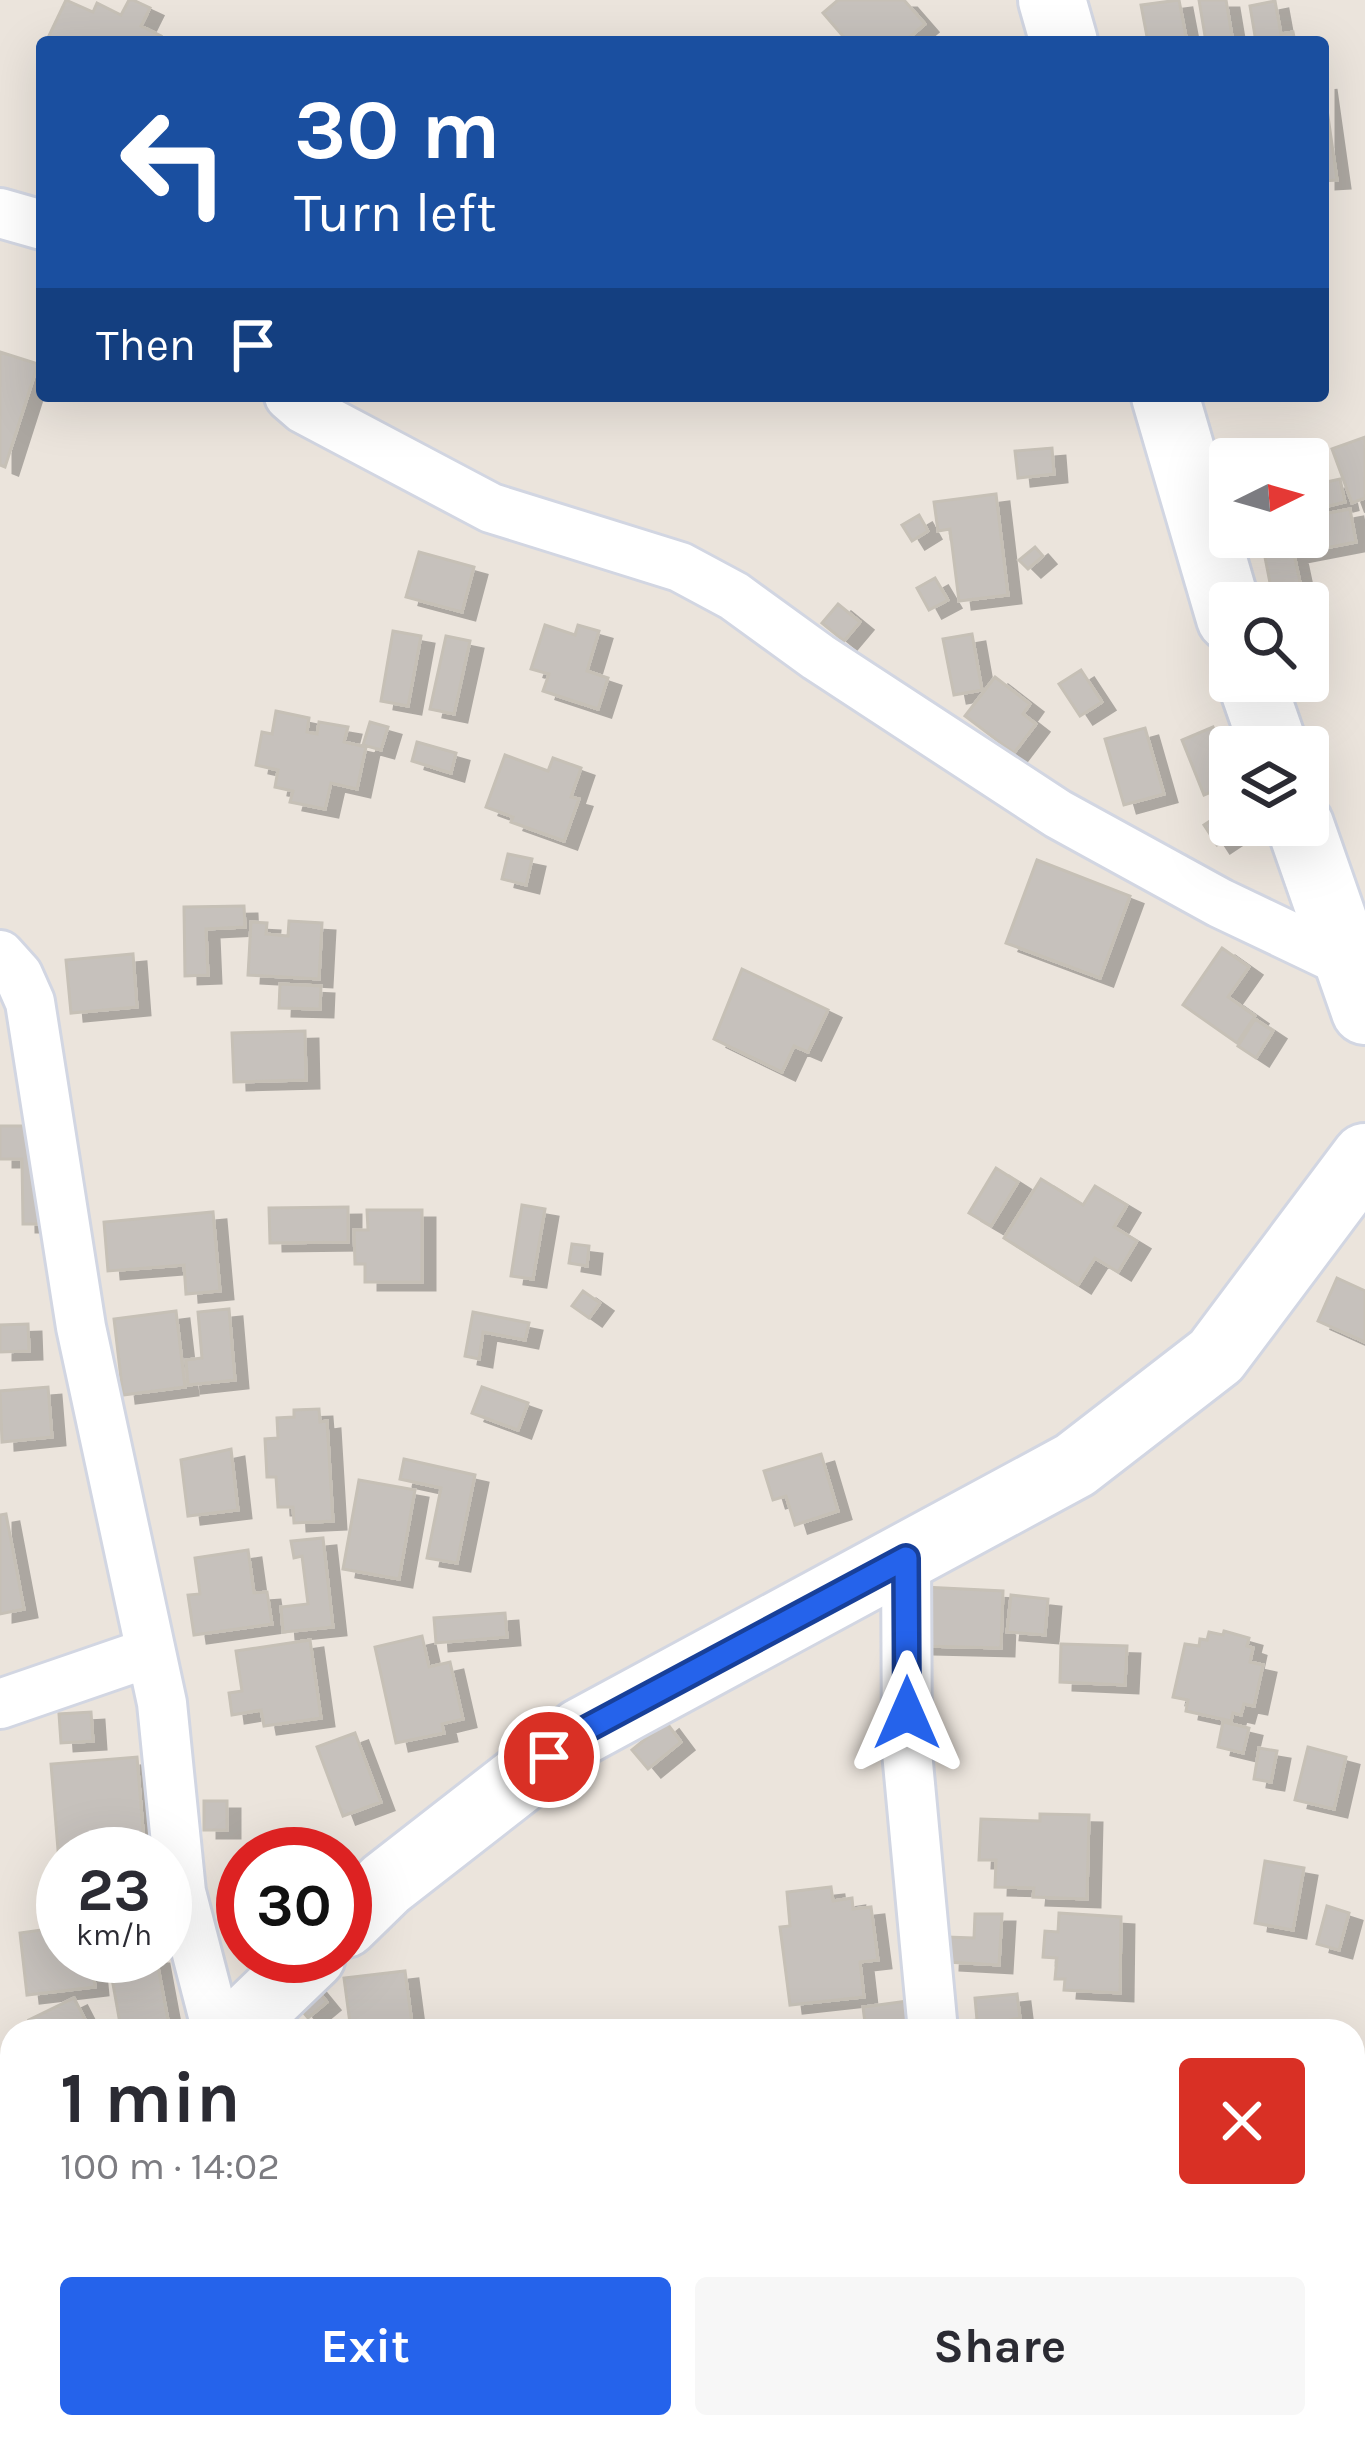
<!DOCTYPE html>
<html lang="en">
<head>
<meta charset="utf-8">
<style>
	body { margin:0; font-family:Karla,sans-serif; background:#f7f7f7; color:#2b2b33; height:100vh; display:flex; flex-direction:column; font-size:45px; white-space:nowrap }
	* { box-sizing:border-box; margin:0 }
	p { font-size:39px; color:#7c7c81 }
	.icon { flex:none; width:66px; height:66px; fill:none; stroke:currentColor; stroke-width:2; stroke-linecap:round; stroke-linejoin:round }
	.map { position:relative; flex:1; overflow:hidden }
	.panel { position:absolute; left:0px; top:2019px; width:1365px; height:420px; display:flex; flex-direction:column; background:#fff; border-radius:36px 36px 0 0; box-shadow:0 12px 48px #0002 }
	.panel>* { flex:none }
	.banner { position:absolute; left:36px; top:36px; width:1293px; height:366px; border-radius:12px; box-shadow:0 12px 48px #0002; background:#1a4fa0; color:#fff; overflow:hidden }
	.needle { width:78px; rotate:85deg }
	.controls { position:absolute; left:1209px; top:438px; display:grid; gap:24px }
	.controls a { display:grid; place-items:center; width:120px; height:120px; border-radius:12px; background:#fff; box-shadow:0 12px 48px #0002; font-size:60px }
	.speed { position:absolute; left:36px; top:1827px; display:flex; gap:24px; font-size:60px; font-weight:700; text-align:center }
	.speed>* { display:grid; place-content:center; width:156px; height:156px; border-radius:50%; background:#fff; box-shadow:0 12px 48px #0002; line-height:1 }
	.speed small { font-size:30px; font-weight:400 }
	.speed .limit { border:18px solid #d22; background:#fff; color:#111 }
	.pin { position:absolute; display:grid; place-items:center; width:102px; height:102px; color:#fff; margin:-51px; border:6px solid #fff; border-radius:50%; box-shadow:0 3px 12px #0007 }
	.me { position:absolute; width:132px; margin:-66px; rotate:0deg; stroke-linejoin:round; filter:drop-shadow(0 0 9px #0008) }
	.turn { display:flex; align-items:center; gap:42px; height:252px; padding:0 60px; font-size:54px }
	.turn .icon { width:156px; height:156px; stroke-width:2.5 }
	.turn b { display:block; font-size:84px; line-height:102px }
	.then { display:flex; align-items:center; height:114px; padding:0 60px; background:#0003; gap:24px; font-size:45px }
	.round { display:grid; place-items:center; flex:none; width:126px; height:126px; border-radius:12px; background:#f7f7f7 }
	.head { display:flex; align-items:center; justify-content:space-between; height:204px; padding:0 60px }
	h1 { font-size:72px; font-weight:700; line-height:90px }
	.primary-button { display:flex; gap:24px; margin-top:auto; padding:24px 60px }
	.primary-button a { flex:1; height:138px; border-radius:12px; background:#2563eb; color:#fff; font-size:48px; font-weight:700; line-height:138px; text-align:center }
	.primary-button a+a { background:#f7f7f7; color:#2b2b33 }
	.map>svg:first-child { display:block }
	.building { fill:#c6c1bc; stroke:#c6c0b6; stroke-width:3; filter:url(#shadow) }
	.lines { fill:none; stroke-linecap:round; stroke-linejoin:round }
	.street-casing { stroke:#d2d6e2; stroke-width:54 }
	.secondary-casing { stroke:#d2d6e2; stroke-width:72 }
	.street { stroke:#fff; stroke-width:48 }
	.secondary { stroke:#fff; stroke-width:66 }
	.route-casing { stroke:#184099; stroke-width:30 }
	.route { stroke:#2563eb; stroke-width:21 }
</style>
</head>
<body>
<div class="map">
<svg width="1365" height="2439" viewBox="0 0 1365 2439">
	<defs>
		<filter id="shadow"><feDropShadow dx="13" dy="8" stdDeviation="0" flood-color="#0004"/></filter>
	</defs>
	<rect width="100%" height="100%" fill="#ebe4dc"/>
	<path class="building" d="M 66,0 L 93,12 L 97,3 L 121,15 L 129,0 L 133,0 L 150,8 L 141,26 L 161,36 L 158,42 L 46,42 Z
		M 838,0 L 904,0 L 925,24 L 904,42 L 848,42 L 823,13 Z
		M 1179,0 L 1187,42 L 1148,42 L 1141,5 Z
		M 1199,0 L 1226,0 L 1233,42 L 1206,42 Z
		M 1275,1 L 1281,34 L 1293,32 L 1295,42 L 1256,42 L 1250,6 Z
		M 1323,81 L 1337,180 L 1323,181 Z
		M 0,352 L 38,364 L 5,467 L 0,465 Z
		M 1365,437 L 1365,498 L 1352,503 L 1332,449 Z
		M 1052,448 L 1054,474 L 1018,478 L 1015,451 Z
		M 1257,448 L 1260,459 L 1230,459 L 1230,474 L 1225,455 Z
		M 1340,479 L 1345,502 L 1308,511 L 1308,486 Z
		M 996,494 L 1008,595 L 959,601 L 950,529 L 938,531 L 934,502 Z
		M 1350,509 L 1356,542 L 1294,554 L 1301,587 L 1272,593 L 1261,537 L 1308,537 L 1308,517 Z
		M 919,515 L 928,531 L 912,541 L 902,525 Z
		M 1035,547 L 1043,556 L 1028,569 L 1019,560 Z
		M 419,552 L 474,567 L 462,612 L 406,597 Z
		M 935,578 L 948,600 L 929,610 L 917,588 Z
		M 838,604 L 860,622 L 844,641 L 822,623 Z
		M 545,625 L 575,635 L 578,625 L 599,631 L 587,671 L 608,678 L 598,709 L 543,691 L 549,674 L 531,669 Z
		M 393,631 L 421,636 L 408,706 L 381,701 Z
		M 972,634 L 982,690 L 954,695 L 943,639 Z
		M 446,636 L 470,641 L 454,714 L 430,709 Z
		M 1081,670 L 1102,702 L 1080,716 L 1059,684 Z
		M 995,677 L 1030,704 L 1023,714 L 1036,724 L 1014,753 L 965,716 Z
		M 276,711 L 309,718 L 307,732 L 317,734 L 319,722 L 348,727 L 344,742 L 366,747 L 357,789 L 331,783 L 325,809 L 290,802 L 293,791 L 275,787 L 278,770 L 256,765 L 262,732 L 272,734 Z
		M 370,722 L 388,727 L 381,750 L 363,745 Z
		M 1213,727 L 1230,769 L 1230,784 L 1204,795 L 1182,740 Z
		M 1145,728 L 1164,794 L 1124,805 L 1105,739 Z
		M 417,742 L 456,753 L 451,773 L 412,761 Z
		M 505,755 L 548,771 L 553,758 L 581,768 L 571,797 L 579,799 L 564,841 L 511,822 L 513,817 L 486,807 Z
		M 1230,808 L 1230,825 L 1247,825 L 1217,845 L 1204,825 Z
		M 508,854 L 532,859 L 526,885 L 502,879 Z
		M 1037,860 L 1130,896 L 1100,978 L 1006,943 Z
		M 244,906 L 245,927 L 206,929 L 208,975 L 185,976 L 184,907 Z
		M 289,921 L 322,923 L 319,979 L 248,975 L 251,922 L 267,923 L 266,934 L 288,936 Z
		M 1222,948 L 1249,967 L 1228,997 L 1255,1016 L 1237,1043 L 1183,1005 Z
		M 133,954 L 137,1007 L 71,1013 L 66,960 Z
		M 742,969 L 828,1010 L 808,1052 L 794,1046 L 782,1072 L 714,1039 Z
		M 280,984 L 321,986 L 320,1009 L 279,1008 Z
		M 1255,1019 L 1273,1031 L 1256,1058 L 1238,1046 Z
		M 305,1031 L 306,1080 L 234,1082 L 232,1033 Z
		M 0,1126 L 47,1126 L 47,1224 L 23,1224 L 22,1159 L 0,1159 Z
		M 996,1168 L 1018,1182 L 991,1226 L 969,1213 Z
		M 1041,1179 L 1083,1205 L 1095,1186 L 1127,1205 L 1114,1227 L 1137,1241 L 1118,1272 L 1095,1258 L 1078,1285 L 1004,1238 Z
		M 522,1205 L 545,1209 L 533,1279 L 511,1276 Z
		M 348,1207 L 348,1242 L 270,1243 L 269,1208 Z
		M 367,1210 L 422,1210 L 422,1282 L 365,1282 L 365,1264 L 355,1264 L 354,1230 L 368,1230 Z
		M 213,1212 L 220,1291 L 186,1294 L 184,1265 L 108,1271 L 104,1222 Z
		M 572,1244 L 589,1246 L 587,1266 L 569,1263 Z
		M 1337,1278 L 1365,1291 L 1365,1342 L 1318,1321 Z
		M 583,1291 L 600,1303 L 589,1318 L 572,1306 Z
		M 229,1309 L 235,1380 L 188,1385 L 186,1360 L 202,1358 L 198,1312 Z
		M 176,1311 L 185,1387 L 123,1395 L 114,1319 Z
		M 473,1312 L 529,1323 L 525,1340 L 483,1332 L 479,1359 L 465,1356 Z
		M 28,1324 L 29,1351 L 0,1352 L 0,1325 Z
		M 48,1387 L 52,1437 L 2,1442 L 0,1391 Z
		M 482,1387 L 528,1403 L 518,1430 L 472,1413 Z
		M 319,1409 L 320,1422 L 327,1421 L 333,1521 L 294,1523 L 293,1507 L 278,1507 L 276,1477 L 267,1477 L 265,1439 L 278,1438 L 277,1418 L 294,1417 L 294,1410 Z
		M 231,1449 L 238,1510 L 188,1516 L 181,1460 Z
		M 821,1454 L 838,1511 L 795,1525 L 786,1496 L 773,1500 L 764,1471 Z
		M 404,1459 L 475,1475 L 457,1563 L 427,1558 L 441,1488 L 400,1479 Z
		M 359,1480 L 415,1490 L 399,1579 L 343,1569 Z
		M 6,1514 L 24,1609 L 0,1614 L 0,1515 Z
		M 323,1538 L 333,1627 L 283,1632 L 281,1607 L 308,1604 L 302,1556 L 294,1558 L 291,1541 Z
		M 248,1550 L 254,1593 L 267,1592 L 272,1624 L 194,1635 L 188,1595 L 200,1594 L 195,1558 Z
		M 923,1587 L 1003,1591 L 1001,1648 L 921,1646 Z
		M 1011,1595 L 1048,1599 L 1045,1635 L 1007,1632 Z
		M 505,1613 L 507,1637 L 436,1643 L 434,1618 Z
		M 1224,1631 L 1249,1638 L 1247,1646 L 1253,1648 L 1250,1662 L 1263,1665 L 1254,1706 L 1244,1704 L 1241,1715 L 1233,1713 L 1231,1721 L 1186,1711 L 1188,1700 L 1173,1697 L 1185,1644 L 1199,1646 L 1200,1639 L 1207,1640 L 1209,1632 L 1223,1635 Z
		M 422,1636 L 429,1667 L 450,1662 L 463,1719 L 442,1724 L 444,1733 L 396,1743 L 375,1647 Z
		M 310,1640 L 321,1718 L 264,1726 L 261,1710 L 232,1715 L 229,1693 L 242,1691 L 236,1651 Z
		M 1061,1644 L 1127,1646 L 1125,1685 L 1060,1682 Z
		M 91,1712 L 93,1741 L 61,1743 L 59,1714 Z
		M 666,1722 L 681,1742 L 648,1769 L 632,1750 Z
		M 1223,1722 L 1249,1728 L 1243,1753 L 1218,1747 Z
		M 355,1733 L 381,1802 L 343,1816 L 317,1747 Z
		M 1308,1747 L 1346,1757 L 1334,1809 L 1295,1800 Z
		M 1259,1748 L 1277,1751 L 1271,1782 L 1254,1779 Z
		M 137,1757 L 145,1854 L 63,1854 L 63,1911 L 51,1764 Z
		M 204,1801 L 227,1801 L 227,1830 L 204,1830 Z
		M 1040,1814 L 1089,1815 L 1087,1899 L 1033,1897 L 1034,1888 L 995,1887 L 996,1860 L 979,1860 L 981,1819 L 1040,1821 Z
		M 1265,1861 L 1304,1868 L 1293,1930 L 1255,1923 Z
		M 831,1887 L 833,1901 L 852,1898 L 853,1909 L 871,1907 L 878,1960 L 860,1962 L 864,1997 L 790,2005 L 780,1927 L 790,1926 L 787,1892 Z
		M 1327,1906 L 1349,1913 L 1339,1950 L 1317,1944 Z
		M 1059,1913 L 1121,1917 L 1120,1993 L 1064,1990 L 1065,1979 L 1055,1979 L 1057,1958 L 1043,1957 L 1045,1931 L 1058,1932 Z
		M 975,1914 L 1002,1914 L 999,1965 L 947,1962 L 948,1937 L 974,1938 Z
		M 63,1927 L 63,1956 L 92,1956 L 95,1987 L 27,1995 L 20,1933 Z
		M 108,1956 L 156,1956 L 168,2020 L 121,2029 Z
		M 405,1971 L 413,2031 L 351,2031 L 344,1978 Z
		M 313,1985 L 327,2002 L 308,2018 L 294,2001 Z
		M 1017,1994 L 1020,2018 L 1010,2020 L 1011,2031 L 961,2031 L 959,2022 L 977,2020 L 975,1998 Z
		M 74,1998 L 91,2031 L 35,2031 L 29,2020 Z
		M 908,2001 L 912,2031 L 866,2031 L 863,2007 Z
		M 12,2114 L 12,2159 L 1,2166 L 0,2122 Z
		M 417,2427 L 478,2427 L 480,2439 L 418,2439 Z
		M 1001,2427 L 1076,2427 L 1056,2439 L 1008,2439 Z"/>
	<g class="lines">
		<g class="street-casing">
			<path id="street" d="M 0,213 L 42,225
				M 289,396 L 304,409 L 491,508 L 680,567 L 734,596 L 818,657 L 1058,814 L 1220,903 L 1348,964
				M 0,955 L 18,975 L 30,1002 L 81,1327 L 162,1703 L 181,1892 L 217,2031
				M 906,1558 L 907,1752 L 933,2031
				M 0,1704 L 151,1652
				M 315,2427 L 325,2439
				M 1103,2427 L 1108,2439"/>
		</g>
		<g class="secondary-casing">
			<path id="secondary" d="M 1052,0 L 1064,42
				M 1165,396 L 1230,618
				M 1251,681 L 1274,747
				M 1300,825 L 1365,1011
				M 345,1924 L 386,1884 L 581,1732 L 1075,1465 L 1216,1356 L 1365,1157
				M 234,2031 L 312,1956
				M 0,2239 L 12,2228"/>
		</g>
		<use href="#street" class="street"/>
		<use href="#secondary" class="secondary"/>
	</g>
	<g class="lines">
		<g class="route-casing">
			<path id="route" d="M 549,1757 L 581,1732 L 906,1558 L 907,1713"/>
		</g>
		<use href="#route" class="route"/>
	</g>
</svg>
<div class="controls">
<a><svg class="needle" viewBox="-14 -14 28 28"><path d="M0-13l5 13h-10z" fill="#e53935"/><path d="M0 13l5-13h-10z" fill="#7c7c81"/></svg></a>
<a><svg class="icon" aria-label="search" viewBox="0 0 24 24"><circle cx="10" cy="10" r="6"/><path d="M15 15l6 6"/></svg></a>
<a><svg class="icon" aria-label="layers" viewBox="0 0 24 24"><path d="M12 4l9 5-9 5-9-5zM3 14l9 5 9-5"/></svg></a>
</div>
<div class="speed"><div>23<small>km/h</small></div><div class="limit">30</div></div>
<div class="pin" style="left:549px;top:1757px;background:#d93025"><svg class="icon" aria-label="arrive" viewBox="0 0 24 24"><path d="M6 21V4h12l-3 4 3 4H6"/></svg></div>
<svg class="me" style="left:907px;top:1713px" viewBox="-20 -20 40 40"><path d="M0-17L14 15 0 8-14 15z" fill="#2563eb" stroke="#fff" stroke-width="4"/></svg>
<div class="banner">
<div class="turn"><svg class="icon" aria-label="left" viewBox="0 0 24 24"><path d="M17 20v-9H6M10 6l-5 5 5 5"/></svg><div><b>30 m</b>Turn left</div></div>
<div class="then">Then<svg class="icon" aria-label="arrive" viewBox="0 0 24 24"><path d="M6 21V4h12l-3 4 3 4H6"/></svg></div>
</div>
<section class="panel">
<div class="head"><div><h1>1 min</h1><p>100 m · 14:02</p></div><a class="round" style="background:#d93025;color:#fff"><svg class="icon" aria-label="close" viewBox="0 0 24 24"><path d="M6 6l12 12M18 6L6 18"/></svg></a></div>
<div class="primary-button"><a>Exit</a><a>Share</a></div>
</section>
</div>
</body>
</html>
